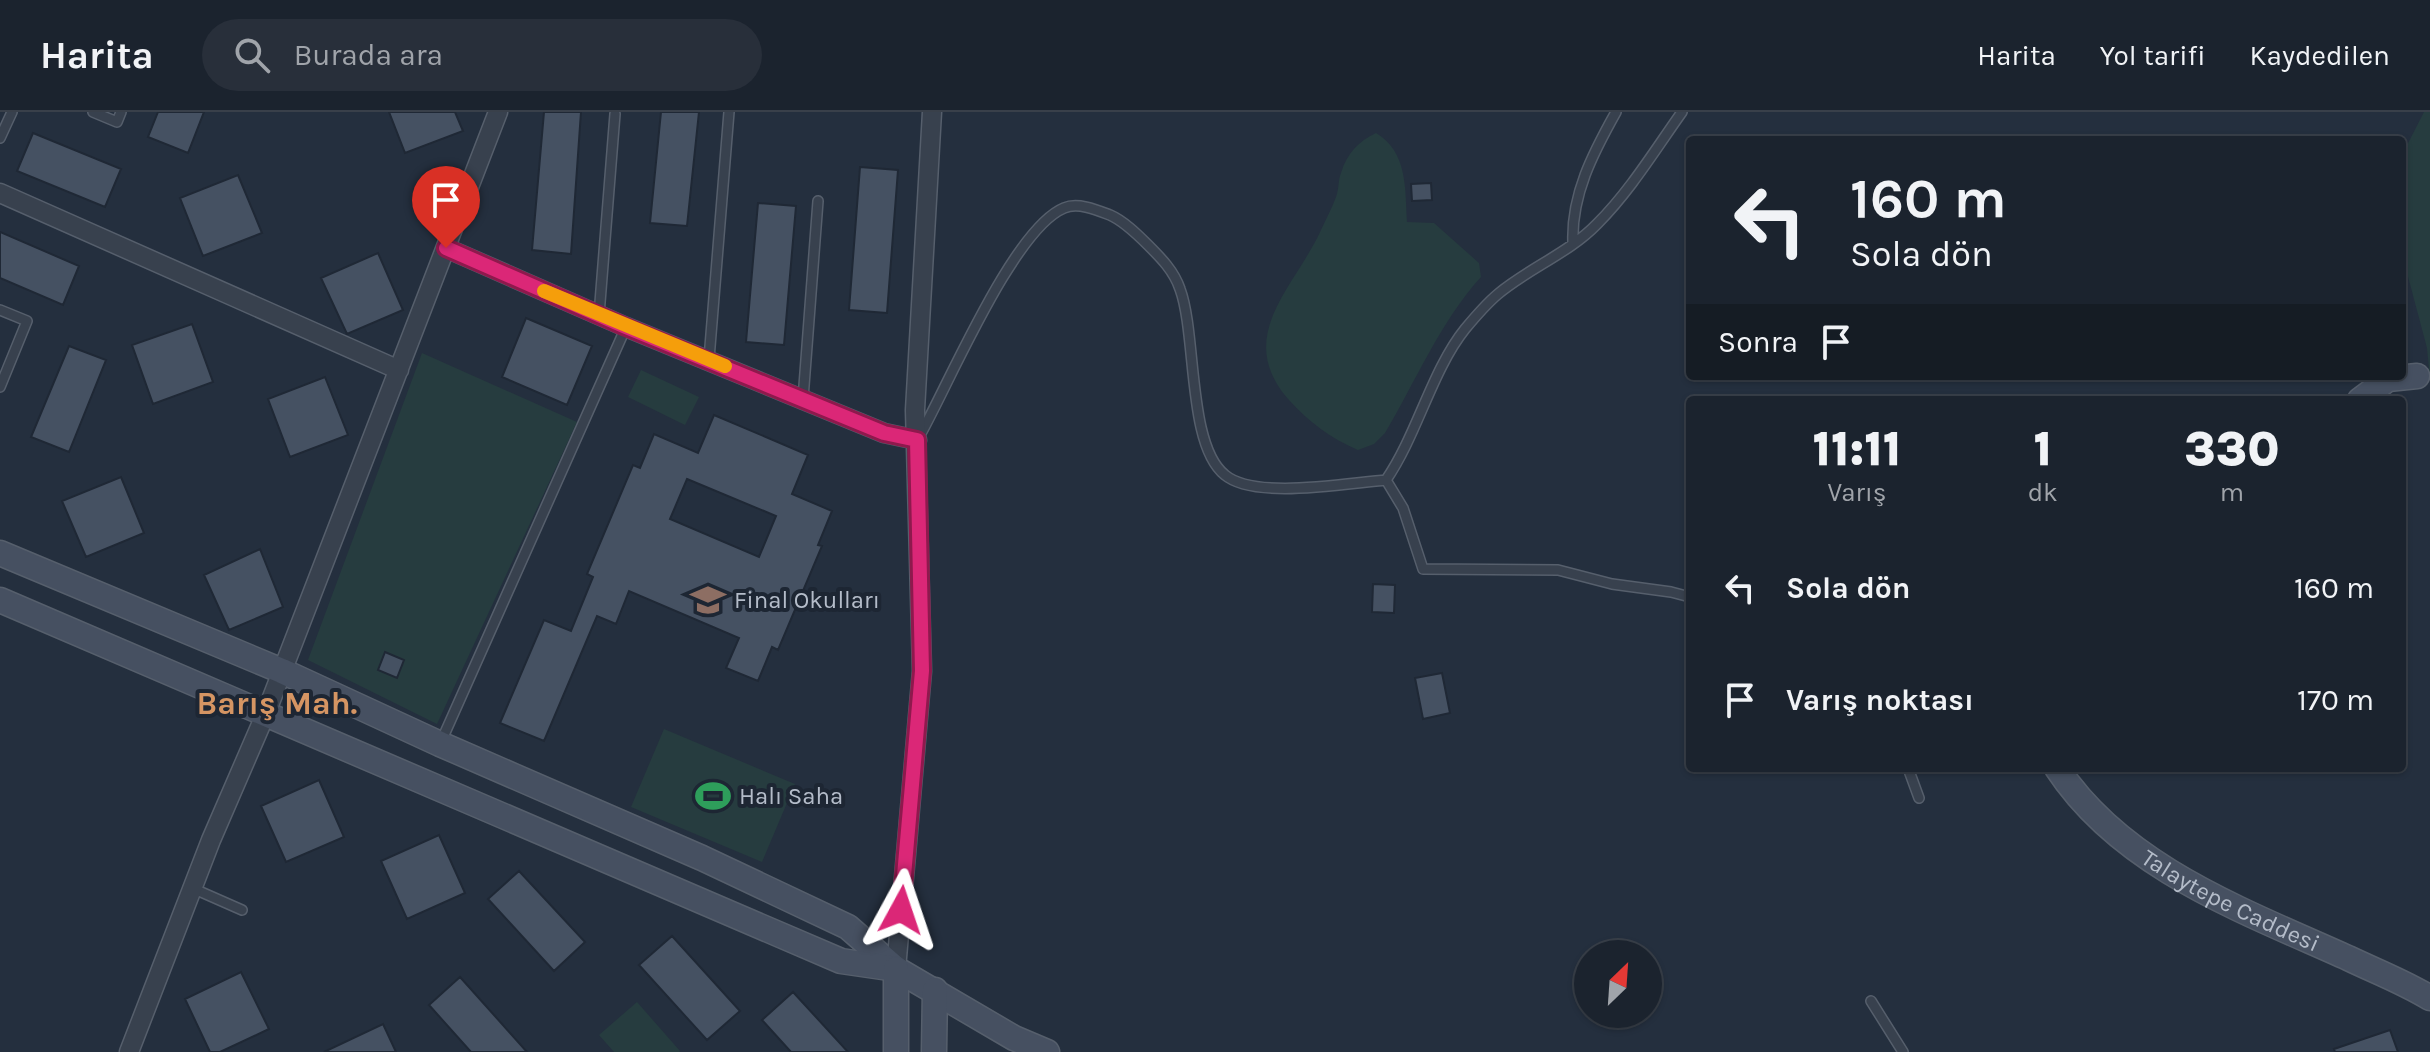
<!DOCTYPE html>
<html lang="tr">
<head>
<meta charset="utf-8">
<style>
	body { margin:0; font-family:Karla,sans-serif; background:#282f3a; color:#f1f3f6; height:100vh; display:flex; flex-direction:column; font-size:30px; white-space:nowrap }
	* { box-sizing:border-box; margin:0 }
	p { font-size:26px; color:#a0a4aa }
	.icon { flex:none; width:44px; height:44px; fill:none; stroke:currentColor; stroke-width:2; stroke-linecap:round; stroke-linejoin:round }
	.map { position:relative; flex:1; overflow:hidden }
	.sheet { position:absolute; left:1686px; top:284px; width:720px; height:376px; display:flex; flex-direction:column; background:#1b232e; border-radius:8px; box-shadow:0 2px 6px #0004,0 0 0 2px #39404a }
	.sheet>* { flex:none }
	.guide { position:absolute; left:1686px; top:24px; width:720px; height:244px; border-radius:8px; box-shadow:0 2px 6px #0004,0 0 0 2px #39404a; background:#1b232e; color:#f1f3f6; overflow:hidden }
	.needle { width:52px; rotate:25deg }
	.controls { position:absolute; left:1574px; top:828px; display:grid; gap:16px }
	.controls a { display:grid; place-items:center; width:88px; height:88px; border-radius:50%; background:#1b232e; box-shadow:0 2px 6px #0004,0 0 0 2px #39404a; font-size:40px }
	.pin { position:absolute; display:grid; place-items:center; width:68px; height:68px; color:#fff; margin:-82px -34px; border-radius:50% 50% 50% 0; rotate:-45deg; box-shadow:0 0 8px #0007 }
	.pin .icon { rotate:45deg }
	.me { position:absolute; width:88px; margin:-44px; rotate:5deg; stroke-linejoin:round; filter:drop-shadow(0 0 6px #0008) }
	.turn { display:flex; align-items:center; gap:28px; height:168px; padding:0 32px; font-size:36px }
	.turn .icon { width:104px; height:104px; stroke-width:2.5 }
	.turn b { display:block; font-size:56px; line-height:68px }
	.then { display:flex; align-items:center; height:76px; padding:0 32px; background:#0003; gap:16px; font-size:30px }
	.eta { display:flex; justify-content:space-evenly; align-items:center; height:136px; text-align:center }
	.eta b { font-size:48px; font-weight:800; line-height:56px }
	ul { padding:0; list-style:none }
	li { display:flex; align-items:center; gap:24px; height:112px; padding:0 32px }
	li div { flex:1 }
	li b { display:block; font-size:30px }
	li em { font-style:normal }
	header { display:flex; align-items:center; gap:48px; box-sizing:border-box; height:112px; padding:0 40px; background:#1b232e; border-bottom:2px solid #39404a }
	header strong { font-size:38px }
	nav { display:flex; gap:44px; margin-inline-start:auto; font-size:28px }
	.search { width:560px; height:72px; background:#282f3a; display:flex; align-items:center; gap:20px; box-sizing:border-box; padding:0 28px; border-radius:44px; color:#a0a4aa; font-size:30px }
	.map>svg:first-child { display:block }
	.green { fill:#263c3f }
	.building { fill:#455162; stroke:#1f2835; stroke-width:2; fill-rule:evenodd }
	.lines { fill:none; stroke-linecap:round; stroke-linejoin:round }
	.lane-casing { stroke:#565f6c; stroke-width:12 }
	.street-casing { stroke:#565f6c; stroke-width:21 }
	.secondary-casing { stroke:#565f6c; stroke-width:27 }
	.lane { stroke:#38414e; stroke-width:9 }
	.street { stroke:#38414e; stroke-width:18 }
	.secondary { stroke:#465061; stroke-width:24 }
	.route-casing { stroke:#8e194d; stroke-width:20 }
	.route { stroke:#db2777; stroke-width:14 }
	.slow { stroke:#f59e0b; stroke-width:14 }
	.labels { text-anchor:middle; stroke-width:8; stroke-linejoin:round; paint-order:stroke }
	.poi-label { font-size:24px; fill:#b4bcc9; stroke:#1d2633; text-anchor:start }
	.street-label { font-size:24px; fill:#b4bcc9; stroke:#1d2633 }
	.district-label { font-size:32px; font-weight:bold; fill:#d59563; stroke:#1d2633 }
</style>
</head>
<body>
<header>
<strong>Harita</strong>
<div class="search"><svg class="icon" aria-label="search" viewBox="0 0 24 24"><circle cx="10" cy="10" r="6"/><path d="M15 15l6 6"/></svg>Burada ara</div>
<nav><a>Harita</a><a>Yol tarifi</a><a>Kaydedilen</a></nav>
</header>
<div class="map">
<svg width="2430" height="940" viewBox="0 0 2430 940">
	<rect width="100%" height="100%" fill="#242f3e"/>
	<path class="green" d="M 2424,0 L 2430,0 L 2430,268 L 2427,236 L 2402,142 L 2402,43 Z
		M 1376,21 C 1408,40 1405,77 1407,110 L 1434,111 L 1479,151 L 1481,165 C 1440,210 1416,269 1385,321 L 1374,332 L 1358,338 C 1330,326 1309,310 1289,288 C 1233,224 1294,177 1321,118 C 1326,107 1332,96 1336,85 C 1339,77 1338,68 1341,61 C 1347,41 1359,29 1376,21 Z
		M 422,241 L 577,310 L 437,612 L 308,548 Z
		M 641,258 L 699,285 L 685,313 L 628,285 Z
		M 664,617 L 795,672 L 762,750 L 631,695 Z
		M 637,890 L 680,939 L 679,940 L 614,940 L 599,923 Z"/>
	<path class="building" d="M 158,0 L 204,0 L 188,41 L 148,25 Z
		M 389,0 L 455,0 L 463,19 L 405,41 Z
		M 544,0 L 581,0 L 571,142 L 532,138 Z
		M 661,0 L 699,0 L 687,114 L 650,111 Z
		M 33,21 L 121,57 L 105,95 L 17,59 Z
		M 860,55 L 898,58 L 887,201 L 849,198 Z
		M 238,63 L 262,121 L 203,144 L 180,86 Z
		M 1431,71 L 1432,88 L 1412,89 L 1411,72 Z
		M 758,91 L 796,94 L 784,233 L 746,230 Z
		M 0,120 L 79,154 L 63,193 L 0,166 Z
		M 378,141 L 403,198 L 347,222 L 321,166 Z
		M 526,206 L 592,234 L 567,293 L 502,265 Z
		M 192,212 L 213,270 L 153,292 L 132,233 Z
		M 69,234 L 106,248 L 69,340 L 31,325 Z
		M 325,265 L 348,323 L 290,345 L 268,287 Z
		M 714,303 L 808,343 L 792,382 L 832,399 L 818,433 L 822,434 L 778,538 L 772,535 L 758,569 L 726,556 L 739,526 L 629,479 L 616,512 L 597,504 L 544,629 L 500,611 L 544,508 L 571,519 L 593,465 L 587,462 L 633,353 L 640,356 L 654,322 L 698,341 ZM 687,367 L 776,404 L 759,445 L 670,407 Z
		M 121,365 L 144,421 L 86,445 L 62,389 Z
		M 260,437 L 283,495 L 229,518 L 204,463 Z
		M 1373,472 L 1395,473 L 1394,501 L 1372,500 Z
		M 385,540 L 404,548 L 397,566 L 378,558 Z
		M 1442,561 L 1450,601 L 1423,607 L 1415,566 Z
		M 319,668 L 344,725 L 286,750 L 261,694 Z
		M 439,723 L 465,781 L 407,807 L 381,749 Z
		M 519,759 L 585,830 L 554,859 L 488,787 Z
		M 672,824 L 740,899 L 707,928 L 639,853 Z
		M 241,860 L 269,917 L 220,940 L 210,940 L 185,887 Z
		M 460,865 L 527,940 L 471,940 L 429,893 Z
		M 793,880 L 848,940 L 791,940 L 762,908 Z
		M 383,912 L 396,940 L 324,940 Z
		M 2390,918 L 2398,940 L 2335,940 L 2334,937 Z"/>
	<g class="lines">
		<g class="lane-casing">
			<path id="lane" d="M 93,0 L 117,10 L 121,0
				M 0,26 L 12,0
				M 1573,131 C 1571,83 1593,41 1616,0
				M 0,198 L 27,209 L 0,275
				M 599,203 L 615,2
				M 709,247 L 729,0
				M 803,287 L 818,89
				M 919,325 C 948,274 1013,117 1064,96 C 1078,90 1097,98 1110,103 C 1124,109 1138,123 1148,133 C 1161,146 1174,159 1180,177 C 1197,223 1187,333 1225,363 C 1255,388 1347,371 1386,368
				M 1386,368 C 1417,323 1432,258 1465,217 C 1475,205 1486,192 1498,182 C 1529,156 1569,141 1597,112 C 1630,79 1655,38 1682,0
				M 1386,368 L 1403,396 L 1423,457 L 1558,458 L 1612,472 L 1671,480 L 1690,485
				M 440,632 L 626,215
				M 1908,656 L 1919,686
				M 192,776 L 242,798
				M 1871,889 L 1903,940"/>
		</g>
		<g class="street-casing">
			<path id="street" d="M 0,81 L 399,258
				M 446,136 L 626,215 L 884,321 L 917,328
				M 896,857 L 922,559 L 915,298 L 932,0
				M 129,940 L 211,728 L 266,601 L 498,0"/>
		</g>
		<g class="secondary-casing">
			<g id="secondary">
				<path d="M 2360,288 L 2388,267 L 2417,264"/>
				<path d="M 0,441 L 282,559 L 440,632 L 702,746 L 848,815 L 896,857 L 1014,926 L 1047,940"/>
				<path d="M 0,488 L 841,849 L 896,857"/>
				<path id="s1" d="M 2057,656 C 2122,755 2244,799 2348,846 C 2375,859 2404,870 2430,886"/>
				<path d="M 896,857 L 896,940"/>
				<path d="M 934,940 L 935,878"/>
			</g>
		</g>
		<use href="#lane" class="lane"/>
		<use href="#street" class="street"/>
		<use href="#secondary" class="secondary"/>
	</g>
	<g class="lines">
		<g class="route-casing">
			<path id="route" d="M 446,136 L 626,215 L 884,321 L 917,328 L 922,559 L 901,798"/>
		</g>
		<use href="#route" class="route"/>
		<path class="slow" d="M 544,179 L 725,254"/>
	</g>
	<defs>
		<g id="school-bare" transform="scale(2.76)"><path d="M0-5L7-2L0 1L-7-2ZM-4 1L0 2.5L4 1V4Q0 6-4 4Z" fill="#8d6e63" stroke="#1d2633" stroke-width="2.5" paint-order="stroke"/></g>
		<g id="stadium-bare" transform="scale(2.76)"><path d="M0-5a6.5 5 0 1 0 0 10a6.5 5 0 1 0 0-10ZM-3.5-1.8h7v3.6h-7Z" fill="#2e9e5b" stroke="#1d2633" stroke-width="2.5" paint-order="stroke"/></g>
	</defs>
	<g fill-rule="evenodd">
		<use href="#school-bare" x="708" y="488"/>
		<use href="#stadium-bare" x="713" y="684"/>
	</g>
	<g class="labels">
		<g class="poi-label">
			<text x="734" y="496">Final Okulları</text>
			<text x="739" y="692">Halı Saha</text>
		</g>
		<g class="street-label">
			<text dy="8" stroke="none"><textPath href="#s1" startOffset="222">Talaytepe Caddesi</textPath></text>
		</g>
		<g class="district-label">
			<text x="277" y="602">Barış Mah.</text>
		</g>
	</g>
</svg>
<div class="controls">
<a><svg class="needle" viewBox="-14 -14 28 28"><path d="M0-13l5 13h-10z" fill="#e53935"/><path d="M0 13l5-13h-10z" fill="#a0a4aa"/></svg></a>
</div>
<div class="pin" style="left:446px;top:136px;background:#d93025"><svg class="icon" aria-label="arrive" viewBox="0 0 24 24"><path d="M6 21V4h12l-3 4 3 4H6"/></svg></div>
<svg class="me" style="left:901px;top:798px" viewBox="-20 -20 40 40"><path d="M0-17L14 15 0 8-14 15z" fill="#db2777" stroke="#fff" stroke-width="4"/></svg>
<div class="guide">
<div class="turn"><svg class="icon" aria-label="left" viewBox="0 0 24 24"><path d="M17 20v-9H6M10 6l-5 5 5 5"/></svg><div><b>160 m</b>Sola dön</div></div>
<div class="then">Sonra<svg class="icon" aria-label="arrive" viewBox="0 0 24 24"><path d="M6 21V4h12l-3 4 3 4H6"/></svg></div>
</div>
<section class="sheet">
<div class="eta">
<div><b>11:11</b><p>Varış</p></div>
<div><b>1</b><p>dk</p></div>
<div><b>330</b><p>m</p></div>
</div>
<ul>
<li><svg class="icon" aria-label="left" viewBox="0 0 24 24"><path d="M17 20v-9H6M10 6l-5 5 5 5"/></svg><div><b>Sola dön</b></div><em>160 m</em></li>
<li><svg class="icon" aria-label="arrive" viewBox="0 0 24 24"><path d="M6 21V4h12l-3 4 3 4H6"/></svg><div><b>Varış noktası</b></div><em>170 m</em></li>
</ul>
</section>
</div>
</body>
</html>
